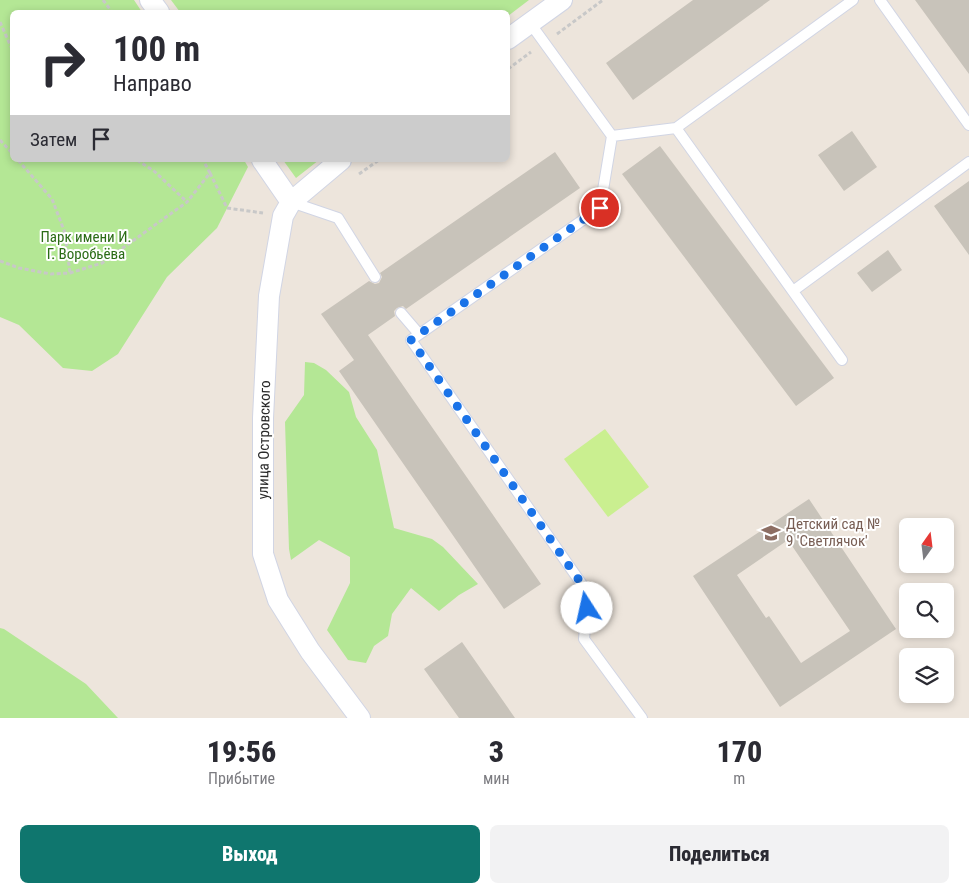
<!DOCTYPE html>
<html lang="ru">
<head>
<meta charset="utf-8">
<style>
	body { margin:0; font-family:"Roboto Condensed",sans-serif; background:#f2f2f3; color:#2b2b33; height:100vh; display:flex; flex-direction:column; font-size:19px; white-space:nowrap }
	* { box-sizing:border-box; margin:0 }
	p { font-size:16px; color:#7c7c81 }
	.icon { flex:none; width:28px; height:28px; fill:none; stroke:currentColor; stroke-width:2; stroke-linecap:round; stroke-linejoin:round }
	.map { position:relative; height:718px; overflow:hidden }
	.side { display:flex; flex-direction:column; background:#fff; flex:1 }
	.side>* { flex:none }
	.banner { position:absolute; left:10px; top:10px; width:500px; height:152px; border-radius:8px; box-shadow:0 2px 8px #0003; background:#fff; color:#2b2b33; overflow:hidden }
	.needle { width:32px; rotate:14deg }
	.controls { position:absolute; left:899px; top:518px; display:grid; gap:10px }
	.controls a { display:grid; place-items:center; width:55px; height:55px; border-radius:8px; background:#fff; box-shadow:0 2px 8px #0003; font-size:25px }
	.pin { position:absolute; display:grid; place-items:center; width:42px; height:42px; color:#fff; margin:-21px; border:2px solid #fff; border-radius:50%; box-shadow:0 1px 5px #0007 }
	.me { position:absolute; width:55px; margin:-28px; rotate:350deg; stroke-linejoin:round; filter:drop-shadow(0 0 4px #0008) }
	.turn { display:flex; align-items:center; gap:18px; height:105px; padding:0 20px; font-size:22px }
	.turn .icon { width:65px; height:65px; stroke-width:2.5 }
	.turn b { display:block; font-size:35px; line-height:42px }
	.then { display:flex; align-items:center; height:48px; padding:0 20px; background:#0003; gap:10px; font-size:19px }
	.eta { display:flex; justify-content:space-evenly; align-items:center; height:85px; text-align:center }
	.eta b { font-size:30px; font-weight:800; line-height:35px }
	.primary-button { display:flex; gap:10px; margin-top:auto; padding:10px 20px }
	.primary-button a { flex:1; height:58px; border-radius:8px; background:#0f766e; color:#fff; font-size:20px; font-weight:800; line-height:58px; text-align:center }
	.primary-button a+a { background:#f2f2f3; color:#2b2b33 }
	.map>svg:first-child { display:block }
	.green { fill:#b4e795 }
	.pitch { fill:#caef90 }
	.building { fill:#c8c3ba; fill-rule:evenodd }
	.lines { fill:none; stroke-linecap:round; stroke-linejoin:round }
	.service-casing { stroke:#d1d5e4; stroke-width:12 }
	.minor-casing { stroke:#d1d5e4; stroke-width:22 }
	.path { stroke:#c8c8c8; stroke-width:3; stroke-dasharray:4 2.5; stroke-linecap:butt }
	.service { stroke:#fff; stroke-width:10 }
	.minor { stroke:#fff; stroke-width:20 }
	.route { stroke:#1a73e8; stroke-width:9; stroke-dasharray:0 16.2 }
	.labels { text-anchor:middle; stroke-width:4; stroke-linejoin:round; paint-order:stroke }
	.park-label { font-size:15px; fill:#2b6c16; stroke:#fff }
	.street-label { font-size:15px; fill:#2a2a2a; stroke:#fff }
	.education-label { font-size:15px; fill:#785e54; stroke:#fff; text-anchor:start }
</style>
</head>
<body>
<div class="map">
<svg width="969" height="718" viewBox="0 0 969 718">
	<rect width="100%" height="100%" fill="#ede5dc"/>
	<path class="green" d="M 0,0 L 134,0 L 142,12 L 12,12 L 12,160 L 244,160 L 248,167 L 217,228 L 167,277 L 118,354 L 92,371 L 63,368 L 19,325 L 0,317 Z
		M 171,0 L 529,0 L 508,16 L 508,12 L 180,12 Z
		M 283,160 L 319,160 L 296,178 Z
		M 305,362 L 314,363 L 326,370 L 349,392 L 356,417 L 377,450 L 394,528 L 432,539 L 443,547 L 478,584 L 459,595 L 439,611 L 411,588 L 392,614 L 388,636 L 374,646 L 366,663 L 348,660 L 327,630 L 350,583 L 350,557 L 319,540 L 291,560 L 289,549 L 285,422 L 304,395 Z
		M 0,628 L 4,629 L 86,684 L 118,718 L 0,718 Z"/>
	<path class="pitch" d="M 605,429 L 649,487 L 608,517 L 564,459 Z"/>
	<path class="building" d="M 693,0 L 770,0 L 633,100 L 606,63 Z
		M 915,0 L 969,0 L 969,74 Z
		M 852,131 L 877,167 L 844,191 L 818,155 Z
		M 660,146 L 834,378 L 796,406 L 622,174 Z
		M 555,152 L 580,188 L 406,309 L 403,306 L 397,308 L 394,311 L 395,316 L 368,335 L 541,584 L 504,609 L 339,371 L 354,360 L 321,314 L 369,281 L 375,284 L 379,283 L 382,277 L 380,273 Z
		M 969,181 L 969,255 L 934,206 Z
		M 888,250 L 902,270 L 872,292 L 857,273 Z
		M 809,499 L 896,629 L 780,707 L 693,576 ZM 788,540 L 850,631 L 801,663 L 769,616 L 766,618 L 737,575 Z
		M 462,642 L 515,718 L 459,718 L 424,669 Z"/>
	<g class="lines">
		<g class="service-casing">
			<path id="service" d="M 880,0 L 969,125
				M 530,23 L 612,136 L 600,208 L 411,340 L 588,593 L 584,639 L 642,718
				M 676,128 L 842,360
				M 612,136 L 676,128 L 853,0
				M 291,202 L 338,218 L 375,277
				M 793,291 L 969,162
				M 401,313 L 419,334"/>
		</g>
		<g class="minor-casing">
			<path id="minor" d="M 150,0 L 159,12
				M 508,39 L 562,0
				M 262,160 L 291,202
				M 341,160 L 291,202 L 283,216 L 269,296 L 263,418 L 263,554 L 278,600 L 310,651 L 360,718"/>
		</g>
		<path class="path" d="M 103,0 L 112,12
			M 0,22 L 12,49
			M 557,34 L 603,0
			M 508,69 L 531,52
			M 0,140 L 12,153
			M 18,160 L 52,199 L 65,233 L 70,273
			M 137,160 L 154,171 L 187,202
			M 210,173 L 227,208 L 263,213
			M 359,174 L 379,160
			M 0,261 L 19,268 L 51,274 L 70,273 L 102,263 L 187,202 L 210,173 L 203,160"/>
		<use href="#service" class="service"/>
		<use href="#minor" class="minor"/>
	</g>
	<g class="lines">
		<path class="route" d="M 587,608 L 588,593 L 411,340 L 600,208"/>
	</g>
	<defs>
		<g id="school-bare" transform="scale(1.5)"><path d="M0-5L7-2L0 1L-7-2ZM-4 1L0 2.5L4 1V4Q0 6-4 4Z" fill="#8d6e63" stroke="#fff" stroke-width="2.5" paint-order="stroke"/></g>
	</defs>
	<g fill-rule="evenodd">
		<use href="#school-bare" x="771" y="533"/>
	</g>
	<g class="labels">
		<g class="park-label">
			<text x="86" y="242">Парк имени И.<tspan x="86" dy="17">Г. Воробьёва</tspan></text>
		</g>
		<g class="street-label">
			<text transform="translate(264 440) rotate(-89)" y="5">улица Островского</text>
		</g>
		<g class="education-label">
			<text x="786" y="529">Детский сад №<tspan x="786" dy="17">9 'Светлячок'</tspan></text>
		</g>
	</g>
</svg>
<div class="controls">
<a><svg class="needle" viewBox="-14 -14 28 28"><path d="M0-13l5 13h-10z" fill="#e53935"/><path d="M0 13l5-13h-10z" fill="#7c7c81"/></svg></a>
<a><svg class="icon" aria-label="search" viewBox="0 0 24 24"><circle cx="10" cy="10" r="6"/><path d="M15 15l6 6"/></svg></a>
<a><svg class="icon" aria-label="layers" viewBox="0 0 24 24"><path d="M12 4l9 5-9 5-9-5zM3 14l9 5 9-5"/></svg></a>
</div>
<div class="pin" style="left:600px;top:208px;background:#d93025"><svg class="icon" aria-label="arrive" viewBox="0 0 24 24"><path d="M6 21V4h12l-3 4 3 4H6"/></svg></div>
<svg class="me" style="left:587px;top:608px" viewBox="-20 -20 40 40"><circle r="19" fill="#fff"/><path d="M0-13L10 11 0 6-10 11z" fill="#1a73e8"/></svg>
<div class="banner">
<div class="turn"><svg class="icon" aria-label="right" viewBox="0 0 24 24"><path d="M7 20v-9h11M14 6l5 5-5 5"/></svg><div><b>100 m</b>Направо</div></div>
<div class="then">Затем<svg class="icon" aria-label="arrive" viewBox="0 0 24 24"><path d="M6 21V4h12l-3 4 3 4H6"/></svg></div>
</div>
</div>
<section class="side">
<div class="eta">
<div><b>19:56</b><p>Прибытие</p></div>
<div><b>3</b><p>мин</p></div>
<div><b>170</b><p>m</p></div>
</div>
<div class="primary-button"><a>Выход</a><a>Поделиться</a></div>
</section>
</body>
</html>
